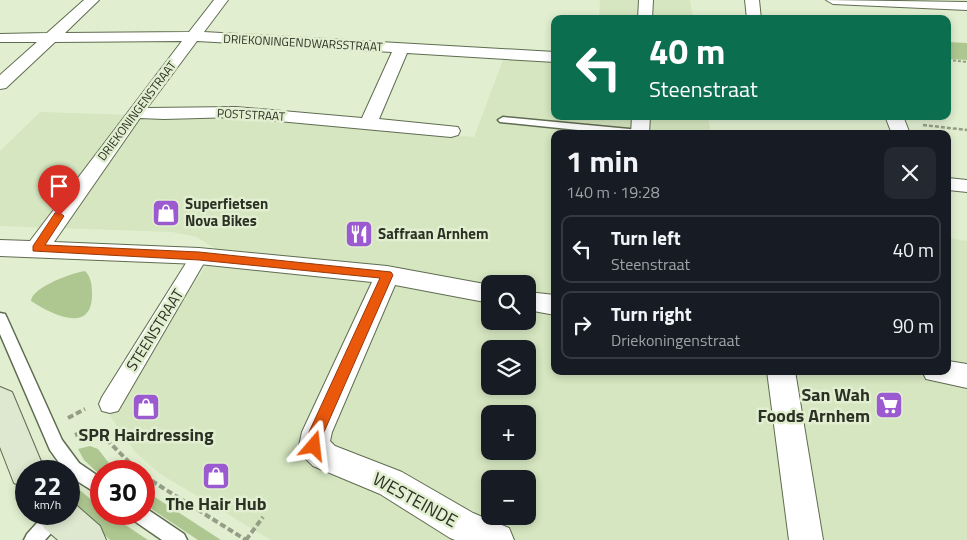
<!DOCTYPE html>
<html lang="en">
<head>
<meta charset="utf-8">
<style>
	body { margin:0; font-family:"Titillium Web",sans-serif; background:#242831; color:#f1f3f6; height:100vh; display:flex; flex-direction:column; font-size:19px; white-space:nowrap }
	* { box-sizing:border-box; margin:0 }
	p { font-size:16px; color:#9ea1a6 }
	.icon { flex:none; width:28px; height:28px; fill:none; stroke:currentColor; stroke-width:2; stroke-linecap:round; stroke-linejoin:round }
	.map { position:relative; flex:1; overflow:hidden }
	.details { position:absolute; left:551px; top:130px; width:400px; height:245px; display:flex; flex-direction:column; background:#171b24; border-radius:10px; box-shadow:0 2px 8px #0003 }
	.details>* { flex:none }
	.hud { position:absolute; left:551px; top:15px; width:400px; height:105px; border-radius:10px; box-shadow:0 2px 8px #0003; background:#0b6e4f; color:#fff; overflow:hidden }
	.tools { position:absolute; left:481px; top:275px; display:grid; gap:10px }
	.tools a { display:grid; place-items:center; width:55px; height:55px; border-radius:10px; background:#171b24; box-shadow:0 2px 8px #0003; font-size:25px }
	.speed { position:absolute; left:15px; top:460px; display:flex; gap:10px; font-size:25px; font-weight:700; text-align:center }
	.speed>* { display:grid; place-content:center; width:65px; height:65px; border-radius:50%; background:#171b24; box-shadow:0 2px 8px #0003; line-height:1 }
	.speed small { font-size:12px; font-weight:400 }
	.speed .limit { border:8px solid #d22; background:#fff; color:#111 }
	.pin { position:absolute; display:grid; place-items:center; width:42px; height:42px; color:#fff; margin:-51px -21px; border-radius:50% 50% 50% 0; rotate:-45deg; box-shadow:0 0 5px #0007 }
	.pin .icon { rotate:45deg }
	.me { position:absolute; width:55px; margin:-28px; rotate:17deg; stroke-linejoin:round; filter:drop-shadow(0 0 4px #0008) }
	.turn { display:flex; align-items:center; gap:18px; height:105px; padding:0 15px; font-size:22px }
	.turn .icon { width:65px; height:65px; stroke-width:2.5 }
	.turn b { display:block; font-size:35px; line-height:42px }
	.round { display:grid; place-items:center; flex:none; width:52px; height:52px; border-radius:10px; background:#242831 }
	.head { display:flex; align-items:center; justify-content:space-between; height:85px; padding:0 15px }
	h1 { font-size:30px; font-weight:700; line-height:38px }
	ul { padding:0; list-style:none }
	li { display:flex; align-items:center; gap:15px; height:68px; margin:0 10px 8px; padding:0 5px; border:2px solid #363941; border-radius:10px }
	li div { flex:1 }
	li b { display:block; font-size:19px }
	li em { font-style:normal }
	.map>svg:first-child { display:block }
	.built { fill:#d5e6c0; fill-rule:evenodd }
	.green { fill:#aec790 }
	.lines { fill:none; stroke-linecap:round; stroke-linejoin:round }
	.service-casing { stroke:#606c51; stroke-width:3 }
	.pedestrian-casing { stroke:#606c51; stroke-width:2 }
	.minor-casing { stroke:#606c51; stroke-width:2 }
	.secondary-casing { stroke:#606c51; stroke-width:2 }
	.path-far2 { stroke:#949e87; stroke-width:2; stroke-dasharray:3 2; stroke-linecap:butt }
	.path-far1 { stroke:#949e87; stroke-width:2.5; stroke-dasharray:4 2; stroke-linecap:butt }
	.path { stroke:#949e87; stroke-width:4; stroke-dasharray:6 3; stroke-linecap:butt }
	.service { fill:#fff; fill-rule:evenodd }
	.pedestrian { fill:#fff; fill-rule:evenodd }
	.minor { fill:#fff; fill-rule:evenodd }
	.secondary { fill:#dee8d0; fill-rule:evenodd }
	.route { fill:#ea580c; stroke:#983908 }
	.labels { text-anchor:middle; stroke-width:5; stroke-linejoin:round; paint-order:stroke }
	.far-street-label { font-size:12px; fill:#2c3125; stroke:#e1efd0 }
	.poi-label { font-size:15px; font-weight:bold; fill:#2c3125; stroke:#e1efd0; text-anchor:start }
	.street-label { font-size:15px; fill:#2c3125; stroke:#e1efd0 }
	.near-poi-label { font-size:18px; font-weight:bold; fill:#2c3125; stroke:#e1efd0 }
	.near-street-label { font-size:18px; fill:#2c3125; stroke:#e1efd0 }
</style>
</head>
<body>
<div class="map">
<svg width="967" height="540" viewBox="0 0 967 540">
	<rect width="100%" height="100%" fill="#e1efd0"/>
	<path class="built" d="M 600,0 L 690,0 L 693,19 L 599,19 Z
		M 507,49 L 555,51 L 555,116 L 708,116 L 711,134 L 555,134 L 555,371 L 948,371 L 948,238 L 967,241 L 967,540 L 271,540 L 160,474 L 135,452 L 110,416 L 216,249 L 197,237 L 172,232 L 0,226 L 0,151 L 40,112 L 227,118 L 474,137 ZM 490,284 L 528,284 L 528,321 L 490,321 ZM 490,349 L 528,349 L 528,386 L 490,386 ZM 490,414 L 528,414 L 528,451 L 490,451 ZM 490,479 L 528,479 L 528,516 L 490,516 Z"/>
	<path class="green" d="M 948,42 L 967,43 L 967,60 L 948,59 Z
		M 85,271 C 91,277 92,285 92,293 C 93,336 51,314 31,301 C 32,287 72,273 85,271 Z
		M 90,446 L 98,449 L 115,471 L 101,471 L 101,476 L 84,460 L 78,449 Z
		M 69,481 L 101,508 L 101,514 L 109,514 L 148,540 L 110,540 C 93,523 69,507 69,481 Z
		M 144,490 L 221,540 L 198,540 L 144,504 Z"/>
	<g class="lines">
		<g class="service-casing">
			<path id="service" d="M 503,117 L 640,130 L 645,133 L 617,134 L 500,122 L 498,120 Z
				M 0,313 L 5,314 L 7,318 L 62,440 L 79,463 L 101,478 L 101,496 L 69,476 L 69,471 L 65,471 L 50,450 L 0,334 Z
				M 144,507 L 184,534 L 187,540 L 162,540 L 133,520 L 130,514 L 144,514 Z
				M 45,514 L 66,514 L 63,520 L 45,540 L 24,540 L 27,534 Z"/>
		</g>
		<g class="pedestrian-casing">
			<path id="pedestrian" d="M 199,250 L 205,252 L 208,256 L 118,411 L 110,413 L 102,411 L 99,404 L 102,397 L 193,252 Z"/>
		</g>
		<g class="minor-casing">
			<path id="minor" d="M 84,0 L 99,0 L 65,33 L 189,32 L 214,0 L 228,0 L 204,32 L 555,52 L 555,62 L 407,53 L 379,119 L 458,127 L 460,131 L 458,135 L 451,137 L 236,117 L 164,119 L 140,118 L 54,242 L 199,248 L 387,266 L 490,285 L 490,303 L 395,285 L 332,432 L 330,441 L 335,446 L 402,472 L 473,513 L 509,528 L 514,540 L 455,540 L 450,538 L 380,494 L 313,466 L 303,456 L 299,446 L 302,432 L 372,282 L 199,264 L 0,256 L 0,240 L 30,241 L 182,41 L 55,42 L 6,88 L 0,89 L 0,75 L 37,42 L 0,42 L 0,34 L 47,33 ZM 197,41 L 392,52 L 362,118 L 236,107 L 147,108 Z
				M 639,0 L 653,0 L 652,19 L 638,19 Z
				M 745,0 L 759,0 L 761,19 L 747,19 Z
				M 826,0 L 967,2 L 967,10 L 833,4 Z
				M 632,116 L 650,116 L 649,134 L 631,134 Z
				M 885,116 L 903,116 L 910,134 L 892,134 Z
				M 948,178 L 967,180 L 967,192 L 948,190 Z
				M 528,292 L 555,295 L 555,315 L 528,310 Z
				M 948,361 L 967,364 L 967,388 L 926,379 L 922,371 L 948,371 Z
				M 767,371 L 795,371 L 823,540 L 789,540 Z"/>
		</g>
		<g class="secondary-casing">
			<path id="secondary" d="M 0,387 L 12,392 L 45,471 L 26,471 L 26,488 L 14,483 L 0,447 Z
				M 69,499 L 100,526 L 106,540 L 58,540 L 44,528 L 39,514 L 69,514 Z"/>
		</g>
		<path class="path-far2" d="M 948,60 L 967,62"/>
		<path class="path-far1" d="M 923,125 L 967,130"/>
		<path class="path" d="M 68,418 L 85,409
			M 75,435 L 92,429 L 100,433 L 138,471
			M 144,476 L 246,540
			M 246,540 L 263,517"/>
		<use href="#service" class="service"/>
		<use href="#pedestrian" class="pedestrian"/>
		<use href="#minor" class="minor"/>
		<use href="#secondary" class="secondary"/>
	</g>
	<path class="route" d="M 59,212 L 64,216 L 45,245 L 199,252 L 391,272 L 393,275 L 324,432 L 319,451 L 314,453 L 309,451 L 307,446 L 309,432 L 380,278 L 199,260 L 33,251 L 33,246 L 55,213 Z"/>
	<defs>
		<g id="shop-square" transform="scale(1.4375)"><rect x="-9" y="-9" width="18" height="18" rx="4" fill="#9c5ad0" stroke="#e1efd0"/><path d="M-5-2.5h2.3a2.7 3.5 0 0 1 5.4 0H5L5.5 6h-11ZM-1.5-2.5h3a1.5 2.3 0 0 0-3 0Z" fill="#fff"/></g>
		<g id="restaurant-square" transform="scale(1.4375)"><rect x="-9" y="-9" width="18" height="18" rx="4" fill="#9c5ad0" stroke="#e1efd0"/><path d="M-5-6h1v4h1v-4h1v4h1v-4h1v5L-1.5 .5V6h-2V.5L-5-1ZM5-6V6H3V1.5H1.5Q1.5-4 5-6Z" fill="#fff"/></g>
		<g id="supermarket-square" transform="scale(1.4375)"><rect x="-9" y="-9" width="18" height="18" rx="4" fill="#9c5ad0" stroke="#e1efd0"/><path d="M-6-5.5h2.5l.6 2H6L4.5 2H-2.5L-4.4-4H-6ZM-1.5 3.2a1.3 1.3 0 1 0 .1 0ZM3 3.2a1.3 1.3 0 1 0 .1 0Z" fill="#fff"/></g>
	</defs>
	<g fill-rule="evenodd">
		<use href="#shop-square" x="166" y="213"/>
		<use href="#restaurant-square" x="359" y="234"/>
		<use href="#supermarket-square" x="889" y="405"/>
		<use href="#shop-square" x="146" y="407"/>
		<use href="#shop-square" x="216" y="476"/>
	</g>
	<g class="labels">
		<g class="far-street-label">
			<text transform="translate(303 43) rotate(3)" y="4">DRIEKONINGENDWARSSTRAAT</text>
			<text transform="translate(137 111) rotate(-53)" y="4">DRIEKONINGENSTRAAT</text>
			<text transform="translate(251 115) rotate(3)" y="4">POSTSTRAAT</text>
		</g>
		<g class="poi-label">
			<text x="185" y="209">Superfietsen<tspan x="185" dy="17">Nova Bikes</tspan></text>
			<text x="378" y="239">Saffraan Arnhem</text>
		</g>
		<g class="street-label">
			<text transform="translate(155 330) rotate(-58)" y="5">STEENSTRAAT</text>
		</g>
		<g class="near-poi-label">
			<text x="870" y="401" text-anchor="end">San Wah<tspan x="870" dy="21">Foods Arnhem</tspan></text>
			<text x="146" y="441">SPR Hairdressing</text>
			<text x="216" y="510">The Hair Hub</text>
		</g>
		<g class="near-street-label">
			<text transform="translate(415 500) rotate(29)" y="6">WESTEINDE</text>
		</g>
	</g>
</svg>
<div class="tools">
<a><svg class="icon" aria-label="search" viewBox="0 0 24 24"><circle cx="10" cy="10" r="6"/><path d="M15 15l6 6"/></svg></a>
<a><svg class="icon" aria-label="layers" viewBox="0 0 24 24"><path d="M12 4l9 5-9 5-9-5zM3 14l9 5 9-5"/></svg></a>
<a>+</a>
<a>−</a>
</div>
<div class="speed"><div>22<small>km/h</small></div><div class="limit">30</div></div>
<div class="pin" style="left:59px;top:216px;background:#d93025"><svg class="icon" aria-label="arrive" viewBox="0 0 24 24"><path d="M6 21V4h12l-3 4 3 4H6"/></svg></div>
<svg class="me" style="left:314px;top:446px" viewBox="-20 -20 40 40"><path d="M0-17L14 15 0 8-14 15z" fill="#ea580c" stroke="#fff" stroke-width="4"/></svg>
<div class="hud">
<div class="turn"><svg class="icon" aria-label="left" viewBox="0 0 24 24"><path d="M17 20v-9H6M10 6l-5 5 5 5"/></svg><div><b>40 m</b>Steenstraat</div></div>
</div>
<section class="details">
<div class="head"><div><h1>1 min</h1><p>140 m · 19:28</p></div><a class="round"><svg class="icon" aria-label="close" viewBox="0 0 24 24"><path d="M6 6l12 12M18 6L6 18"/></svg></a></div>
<ul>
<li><svg class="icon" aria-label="left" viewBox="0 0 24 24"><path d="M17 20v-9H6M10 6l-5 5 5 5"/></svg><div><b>Turn left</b><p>Steenstraat</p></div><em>40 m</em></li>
<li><svg class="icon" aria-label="right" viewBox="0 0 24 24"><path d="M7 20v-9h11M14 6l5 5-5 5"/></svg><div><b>Turn right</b><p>Driekoningenstraat</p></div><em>90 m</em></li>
</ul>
</section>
</div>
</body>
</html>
